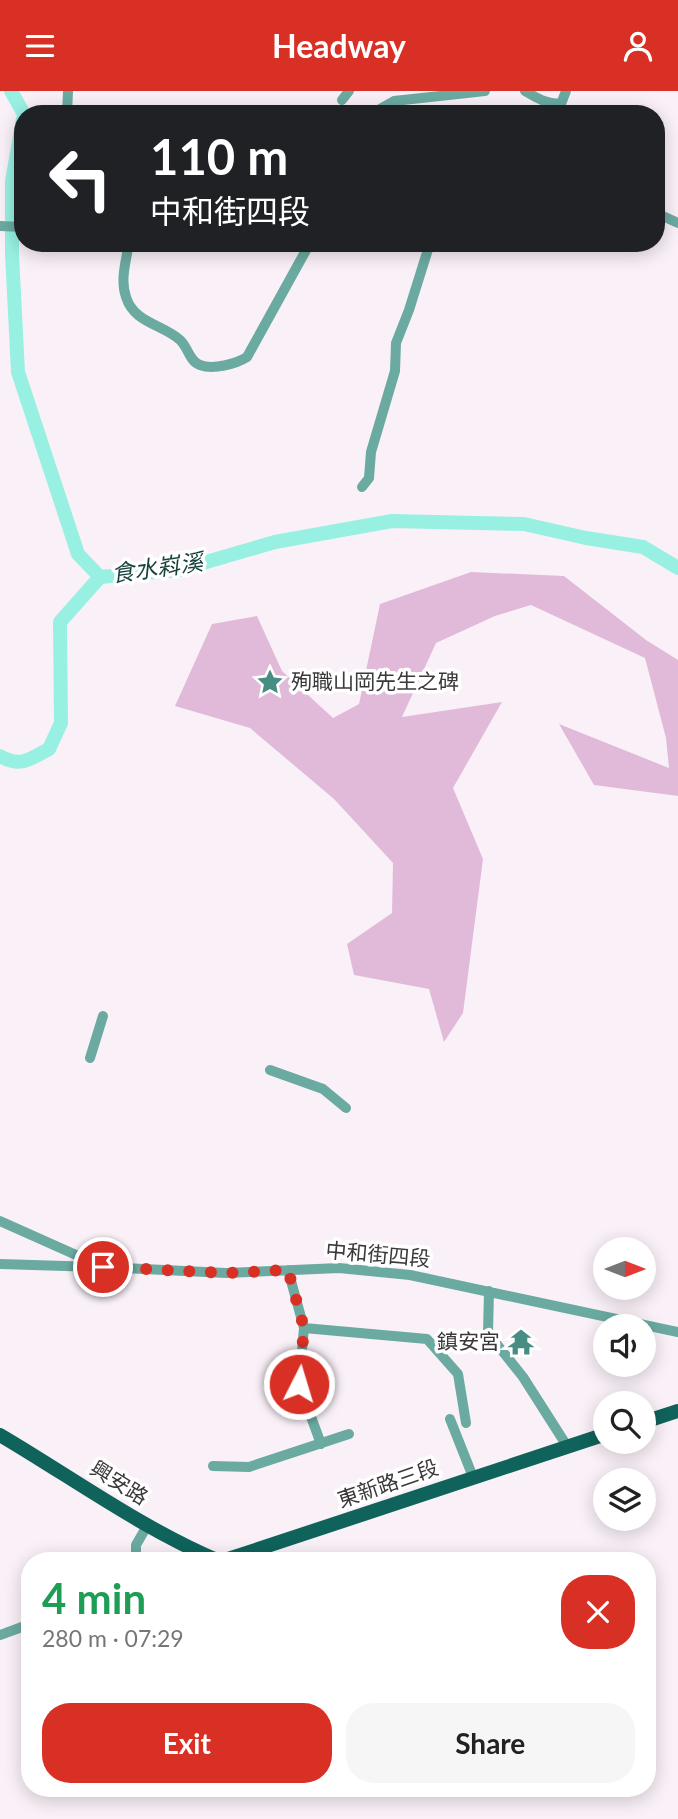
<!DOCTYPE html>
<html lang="en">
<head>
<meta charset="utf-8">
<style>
	body { margin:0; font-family:Lato,"Noto Sans TC",sans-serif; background:#f6f6f6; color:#222; height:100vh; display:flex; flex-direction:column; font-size:26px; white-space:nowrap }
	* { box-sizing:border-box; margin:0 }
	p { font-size:23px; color:#767676 }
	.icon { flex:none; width:38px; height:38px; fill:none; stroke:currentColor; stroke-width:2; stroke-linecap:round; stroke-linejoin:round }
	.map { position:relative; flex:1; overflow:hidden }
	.drawer { position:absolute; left:21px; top:1461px; width:635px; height:245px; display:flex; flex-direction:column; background:#fff; border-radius:28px; box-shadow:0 4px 18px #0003 }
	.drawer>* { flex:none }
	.hud { position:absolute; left:14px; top:14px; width:651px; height:147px; border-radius:28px; box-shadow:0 4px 18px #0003; background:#202124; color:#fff; overflow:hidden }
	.needle { width:46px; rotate:90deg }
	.tools { position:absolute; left:593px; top:1146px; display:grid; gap:14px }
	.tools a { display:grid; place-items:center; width:63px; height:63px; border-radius:50%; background:#fff; box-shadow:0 4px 18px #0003; font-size:35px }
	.pin { position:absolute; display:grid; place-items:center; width:60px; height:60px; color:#fff; margin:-30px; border:4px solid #fff; border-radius:50%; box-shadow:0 2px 7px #0007 }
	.me { position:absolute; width:77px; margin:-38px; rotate:5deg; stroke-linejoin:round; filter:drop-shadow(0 0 5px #0008) }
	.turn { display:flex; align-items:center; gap:24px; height:147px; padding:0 21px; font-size:32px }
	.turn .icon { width:91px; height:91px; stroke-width:2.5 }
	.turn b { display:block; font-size:49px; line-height:60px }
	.round { display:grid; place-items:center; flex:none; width:74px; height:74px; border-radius:28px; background:#f6f6f6 }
	.headline { display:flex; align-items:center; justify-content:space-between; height:119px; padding:0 21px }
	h1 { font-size:42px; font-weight:700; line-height:52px; color:#1e9e55 }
	.primary-button { display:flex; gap:14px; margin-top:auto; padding:14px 21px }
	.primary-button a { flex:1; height:80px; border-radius:28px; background:#d93025; color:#fff; font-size:28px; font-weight:700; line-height:80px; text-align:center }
	.primary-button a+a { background:#f6f6f6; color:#222 }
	header { display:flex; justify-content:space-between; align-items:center; height:91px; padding:0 21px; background:#d93025; color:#fff; font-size:32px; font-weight:700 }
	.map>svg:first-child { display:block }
	.green { fill:#e1bada }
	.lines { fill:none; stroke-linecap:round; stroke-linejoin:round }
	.river { stroke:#98f0e3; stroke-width:14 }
	.minor { stroke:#6baaa1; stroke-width:10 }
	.major { stroke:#0f635a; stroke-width:14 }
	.route { stroke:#d93025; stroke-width:12; stroke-dasharray:0 21.6 }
	.labels { text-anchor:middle; stroke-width:7; stroke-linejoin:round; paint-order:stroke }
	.poi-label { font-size:21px; fill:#3b383a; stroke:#fff; text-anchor:start }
	.street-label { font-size:21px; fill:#3b383a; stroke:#fff }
	.water-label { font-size:23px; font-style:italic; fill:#18423d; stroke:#fff }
</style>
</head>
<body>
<header><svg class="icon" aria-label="menu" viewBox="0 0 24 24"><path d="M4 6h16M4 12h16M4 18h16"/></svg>Headway<svg class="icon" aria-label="person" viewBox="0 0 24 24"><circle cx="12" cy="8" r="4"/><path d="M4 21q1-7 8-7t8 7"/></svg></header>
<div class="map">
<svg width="678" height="1728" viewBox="0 0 678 1728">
	<rect width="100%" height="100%" fill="#faf1f8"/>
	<path class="green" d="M 471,481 L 564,485 L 646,549 L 678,569 L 678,705 L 594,694 L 559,633 L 669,677 L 666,647 L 645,567 L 531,514 L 495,525 L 436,552 L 402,626 L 502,611 L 453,697 L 483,768 L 463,922 L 444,951 L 429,898 L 354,884 L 347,853 L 392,822 L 393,772 L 334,708 L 250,637 L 175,615 L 212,533 L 257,525 L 282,580 L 333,627 L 359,613 L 380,513 Z"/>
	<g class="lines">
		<path class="river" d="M 11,0 L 24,23
			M 23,28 L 12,90 L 12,163 L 18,281 L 78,463 L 100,486 L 179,479 L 275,451 L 392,430 L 524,433 L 586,447 L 643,456 L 678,477
			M 0,665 C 21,677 30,668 49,658 L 61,632 L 60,531 L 100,486"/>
		<path class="minor" d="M 525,0 C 537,7 546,13 561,13 L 566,0
			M 342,9 L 349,0
			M 67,23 L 68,0
			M 371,23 L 394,10 L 485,0
			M 656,77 L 659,85 L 656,121
			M 656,122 L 678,132
			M 0,135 L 23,136
			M 129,152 C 126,170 120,189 126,206 C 134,232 162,233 180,249 C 188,256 189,270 200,274 C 213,279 236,273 247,266 L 310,152
			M 362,396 L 369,387 L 371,361 L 395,280 L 396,252 L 409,219 L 430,152
			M 90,967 L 103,925
			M 270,979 L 323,998 L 346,1017
			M 0,1130 L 103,1176 L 226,1182 L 339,1177 L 410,1184 L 678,1241
			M 0,1173 L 97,1176
			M 288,1179 L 304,1237 L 299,1293 L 321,1353
			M 489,1200 L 488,1242 L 523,1286 L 567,1355
			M 304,1237 L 427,1248 L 458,1283 L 466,1332
			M 450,1328 L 473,1386
			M 213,1375 L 249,1376 L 349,1343
			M 136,1470 L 136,1454 L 147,1435
			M 0,1544 L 30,1533"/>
		<path class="major" d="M 644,1331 L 678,1320
			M 0,1344 C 73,1387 141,1437 219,1470
			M 222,1470 L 606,1343"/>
	</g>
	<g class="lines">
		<path class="route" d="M 103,1176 L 226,1182 L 288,1179 L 304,1237 L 299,1293"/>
	</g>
	<defs>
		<g id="sight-bare" transform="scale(2.1)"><path d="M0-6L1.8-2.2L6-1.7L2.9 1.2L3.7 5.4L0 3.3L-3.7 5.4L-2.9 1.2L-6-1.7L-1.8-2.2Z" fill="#488d84" stroke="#fff" stroke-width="2.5" paint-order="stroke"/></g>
		<g id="temple-bare" transform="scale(2.1)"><path d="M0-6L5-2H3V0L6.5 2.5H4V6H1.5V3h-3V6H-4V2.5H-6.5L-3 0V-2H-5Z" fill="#488d84" stroke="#fff" stroke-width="2.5" paint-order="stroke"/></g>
	</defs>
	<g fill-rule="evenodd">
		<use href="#sight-bare" x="270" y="591"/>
		<use href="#temple-bare" x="521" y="1251"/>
	</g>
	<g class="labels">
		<g class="poi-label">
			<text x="291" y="598">殉職山岡先生之碑</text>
			<text x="500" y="1258" text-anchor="end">鎮安宮</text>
		</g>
		<g class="street-label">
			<text transform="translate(378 1164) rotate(5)" y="7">中和街四段</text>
			<text transform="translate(119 1392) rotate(32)" y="7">興安路</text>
			<text transform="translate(388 1393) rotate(-19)" y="7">東新路三段</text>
		</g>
		<g class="water-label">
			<text transform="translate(157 477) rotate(-8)" y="8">食水嵙溪</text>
		</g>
	</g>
</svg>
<div class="tools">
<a><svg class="needle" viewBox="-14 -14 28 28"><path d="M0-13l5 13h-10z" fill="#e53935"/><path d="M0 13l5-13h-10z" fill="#767676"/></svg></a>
<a><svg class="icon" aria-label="sound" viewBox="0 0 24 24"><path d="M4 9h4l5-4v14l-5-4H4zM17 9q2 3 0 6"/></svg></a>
<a><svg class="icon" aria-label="search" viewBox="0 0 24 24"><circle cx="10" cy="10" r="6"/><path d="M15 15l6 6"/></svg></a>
<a><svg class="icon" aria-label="layers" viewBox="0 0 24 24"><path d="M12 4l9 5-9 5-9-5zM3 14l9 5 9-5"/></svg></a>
</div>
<div class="pin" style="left:103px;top:1176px;background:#d93025"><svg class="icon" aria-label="arrive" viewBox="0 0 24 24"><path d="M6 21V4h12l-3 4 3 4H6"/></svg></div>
<svg class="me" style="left:299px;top:1293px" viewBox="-20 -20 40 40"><circle r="17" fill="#d93025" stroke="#fff" stroke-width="3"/><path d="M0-11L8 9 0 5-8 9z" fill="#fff"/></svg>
<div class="hud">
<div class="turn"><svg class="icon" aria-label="left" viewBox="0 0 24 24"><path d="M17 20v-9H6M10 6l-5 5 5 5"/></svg><div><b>110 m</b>中和街四段</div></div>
</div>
<section class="drawer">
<div class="headline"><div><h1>4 min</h1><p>280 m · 07:29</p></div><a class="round" style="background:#d93025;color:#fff"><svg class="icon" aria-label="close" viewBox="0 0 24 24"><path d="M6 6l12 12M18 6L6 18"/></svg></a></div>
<div class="primary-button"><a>Exit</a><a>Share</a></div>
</section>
</div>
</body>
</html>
